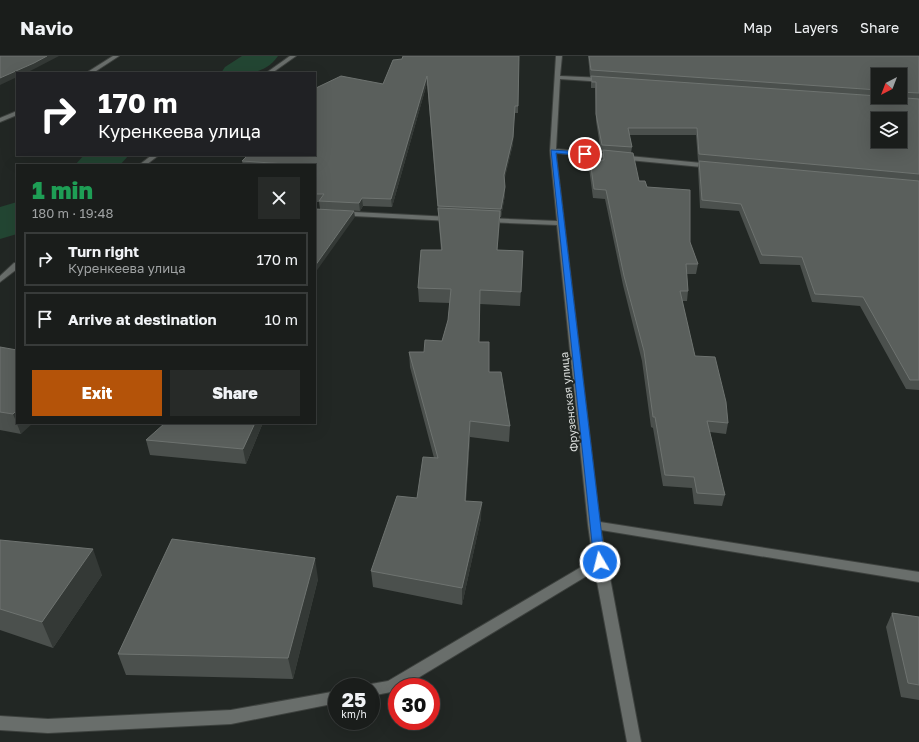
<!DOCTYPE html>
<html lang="en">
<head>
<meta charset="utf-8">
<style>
	body { margin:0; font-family:"Golos Text",sans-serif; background:#272a28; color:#f1f3f6; height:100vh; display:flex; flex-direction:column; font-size:15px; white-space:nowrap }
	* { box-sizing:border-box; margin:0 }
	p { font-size:13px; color:#9fa2a3 }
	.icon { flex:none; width:22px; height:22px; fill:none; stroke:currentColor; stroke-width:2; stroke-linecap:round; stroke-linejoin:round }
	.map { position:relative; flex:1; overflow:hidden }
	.sheet { position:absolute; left:16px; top:108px; width:300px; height:260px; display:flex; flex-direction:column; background:#1a1d1b; border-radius:0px; box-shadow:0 4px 16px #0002,0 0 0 1px #383b3a }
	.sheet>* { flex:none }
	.banner { position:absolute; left:16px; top:16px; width:300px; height:84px; border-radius:0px; box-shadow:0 4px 16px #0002,0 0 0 1px #383b3a; background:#202124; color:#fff; overflow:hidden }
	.needle { width:26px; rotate:222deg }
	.tools { position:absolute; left:871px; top:12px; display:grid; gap:8px }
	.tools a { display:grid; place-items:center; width:36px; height:36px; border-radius:0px; background:#1a1d1b; box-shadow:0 4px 16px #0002,0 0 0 1px #383b3a; font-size:20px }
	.speed { position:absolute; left:328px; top:622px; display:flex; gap:8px; font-size:20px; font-weight:700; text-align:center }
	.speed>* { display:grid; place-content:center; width:52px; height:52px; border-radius:50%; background:#1a1d1b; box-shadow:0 4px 16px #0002,0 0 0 1px #383b3a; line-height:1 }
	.speed small { font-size:10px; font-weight:400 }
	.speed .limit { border:6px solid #d22; background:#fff; color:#111 }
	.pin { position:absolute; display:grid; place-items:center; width:34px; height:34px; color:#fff; margin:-17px; border:2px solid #fff; border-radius:50%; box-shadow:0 1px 4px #0007 }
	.me { position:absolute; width:44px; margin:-22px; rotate:352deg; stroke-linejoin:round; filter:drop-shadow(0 0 3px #0008) }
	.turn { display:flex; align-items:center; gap:14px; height:84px; padding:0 16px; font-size:18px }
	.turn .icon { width:52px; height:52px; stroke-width:2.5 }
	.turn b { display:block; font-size:28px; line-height:34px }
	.round { display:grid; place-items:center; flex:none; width:42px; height:42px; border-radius:0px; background:#272a28 }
	.overview { display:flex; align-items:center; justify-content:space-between; height:68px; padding:0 16px }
	h1 { font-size:24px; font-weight:800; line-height:30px; color:#1e9e55 }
	.button { display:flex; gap:8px; margin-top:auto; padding:8px 16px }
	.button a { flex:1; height:46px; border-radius:0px; background:#b45309; color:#fff; font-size:16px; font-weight:800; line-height:46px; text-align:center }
	.button a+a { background:#272a28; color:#f1f3f6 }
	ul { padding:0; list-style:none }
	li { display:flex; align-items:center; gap:12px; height:54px; margin:0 8px 6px; padding:0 8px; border:2px solid #383b3a; border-radius:0px }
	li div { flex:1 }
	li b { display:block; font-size:15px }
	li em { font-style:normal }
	header { display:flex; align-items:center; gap:24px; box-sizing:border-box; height:56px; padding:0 20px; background:#1a1d1b; border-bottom:1px solid #383b3a }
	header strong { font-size:19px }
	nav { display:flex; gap:22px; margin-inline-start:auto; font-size:14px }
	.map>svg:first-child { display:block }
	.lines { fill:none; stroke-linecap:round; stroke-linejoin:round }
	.river { fill:#234633; fill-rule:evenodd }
	.street-casing { stroke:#3d413e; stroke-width:2 }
	.street { fill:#696e6b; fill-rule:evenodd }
	.wall { fill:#4b504d; fill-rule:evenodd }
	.shaded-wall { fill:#343936 }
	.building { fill:#5a5f5c; stroke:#6e7370; fill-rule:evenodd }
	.route { fill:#1a73e8; stroke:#114b97 }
	.labels { text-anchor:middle; stroke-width:4; stroke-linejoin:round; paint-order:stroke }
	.street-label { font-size:11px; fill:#dadddb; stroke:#222724 }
</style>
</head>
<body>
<header>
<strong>Navio</strong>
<nav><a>Map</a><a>Layers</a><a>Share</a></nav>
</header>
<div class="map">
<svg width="919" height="686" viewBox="0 0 919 686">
	<rect width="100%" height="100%" fill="#222724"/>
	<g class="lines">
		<path class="river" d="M 242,0 L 278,0 C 263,21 243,17 221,17 L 225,11 Z
			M 84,99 L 129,99 L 120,109 L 75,109 Z
			M 17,146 L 17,178 L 0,183 L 0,151 Z"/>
		<g class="street-casing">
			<path id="street" d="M 113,0 L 119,0 L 93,17 L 86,17 Z
				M 290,0 L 296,0 L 272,17 L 266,17 Z
				M 556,0 L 562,0 L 560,20 L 604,22 L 607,24 L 604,26 L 560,23 L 556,93 L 712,108 L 715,110 L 712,112 L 556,97 L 600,466 L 919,516 L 919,526 L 601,474 L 641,686 L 627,686 L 595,515 L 403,631 L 397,631 L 396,635 L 371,640 L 371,631 L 365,631 L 371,628 L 388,625 L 593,504 L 588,469 L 557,169 L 487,166 L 483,164 L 487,162 L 557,165 L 550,95 Z
				M 17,55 L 17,59 L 0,66 L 0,62 Z
				M 152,99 L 159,99 L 146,109 L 139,109 Z
				M 315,154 L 451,161 L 455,163 L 451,165 L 315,158 Z
				M 14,207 L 17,207 L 17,213 L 0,226 L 0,220 Z
				M 337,635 L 337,647 L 231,668 L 48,677 L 0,674 L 0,660 L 48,663 L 231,654 Z"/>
		</g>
		<use href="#street" class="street"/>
	</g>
	<path class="wall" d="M 519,0 L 518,57 L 514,57 L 513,88 L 504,124 L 505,139 L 501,161 L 500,161 L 497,194 L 523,195 L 520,250 L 480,248 L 479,286 L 489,316 L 510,370 L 509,386 L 470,381 L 466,445 L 481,462 L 462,549 L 373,531 L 371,515 L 417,442 L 434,402 L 410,311 L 409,296 L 424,296 L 442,285 L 448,264 L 450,247 L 419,246 L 418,232 L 441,194 L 427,27 L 392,151 L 363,150 L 360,155 L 320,153 L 319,146 L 315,146 L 315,109 L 243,109 L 242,105 L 383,28 Z
		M 588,0 L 919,0 L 919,334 L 906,333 L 860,250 L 812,246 L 800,209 L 760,208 L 739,155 L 700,152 L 698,112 L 699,105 L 698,105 L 696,79 L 629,79 L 632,91 L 631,97 L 639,125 L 647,131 L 690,186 L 698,208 L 696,218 L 687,218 L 688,235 L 687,245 L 682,245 L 695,300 L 728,367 L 726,378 L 710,376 L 725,439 L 722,450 L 694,448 L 692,432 L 663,430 L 653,372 L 651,371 L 642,305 L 623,229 L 605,143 L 593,142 L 589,112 L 590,104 L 602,104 L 603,96 L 601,96 L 596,65 L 595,32 L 591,32 L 591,21 L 590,21 ZM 878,19 L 900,19 L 900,41 L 878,41 Z
		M 0,291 L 21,378 L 0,374 Z
		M 262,369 L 246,408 L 150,399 L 146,384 Z
		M 0,484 L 102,519 L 53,592 L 0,574 Z
		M 318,523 L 293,623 L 126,619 L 118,598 Z
		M 892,557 L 919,561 L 919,644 L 901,641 L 886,571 Z"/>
	<path class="shaded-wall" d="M 47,0 L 59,0 L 36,12 L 26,17 L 17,17 L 17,21 L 0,29 L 0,22 Z
		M 427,20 L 427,27 L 392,151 L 391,143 Z
		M 515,50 L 513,88 L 504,126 L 504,119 Z
		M 505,131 L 505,139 L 501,161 L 501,153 Z
		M 362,142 L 363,150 L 360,155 L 359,147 Z
		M 354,155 L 355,161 L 315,217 L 315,210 Z
		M 500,155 L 500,168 L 496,208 L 497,194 Z
		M 17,354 L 17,367 L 33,367 L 21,378 L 13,358 Z
		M 470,365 L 470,381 L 464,461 Z
		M 255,367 L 262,367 L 262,369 L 246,408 L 243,393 Z
		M 482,446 L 481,462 L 462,549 L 462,532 Z
		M 93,493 L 102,519 L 53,592 L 42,566 Z
		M 315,502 L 318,523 L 293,623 L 288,602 Z"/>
	<path class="building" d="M 0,0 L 47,0 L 34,7 L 0,22 Z
		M 403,0 L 519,0 L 518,50 L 515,50 L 513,81 L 504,119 L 505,131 L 501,153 L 438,150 L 427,20 L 391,143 L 362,142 L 359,147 L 319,145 L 324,138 L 315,138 L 315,109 L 300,109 L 242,105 L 248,99 L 315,99 L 315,33 L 318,31 L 341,20 L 383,28 L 393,4 L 402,3 Z
		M 589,0 L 919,0 L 919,37 L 900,36 L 900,19 L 878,19 L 878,34 L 591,14 Z
		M 591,20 L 878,40 L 878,41 L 893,41 L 919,43 L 919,118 L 699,98 L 697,72 L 628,72 L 632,91 L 602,89 L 596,58 L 596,26 L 592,26 ZM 878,63 L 900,63 L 900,85 L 878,85 Z
		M 603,94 L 633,97 L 639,125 L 645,125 L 647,131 L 690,134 L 690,186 L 698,208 L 686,208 L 688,235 L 680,235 L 695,300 L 715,301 L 726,346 L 728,367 L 707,365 L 725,439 L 697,437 L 694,421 L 665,419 L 655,361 L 653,361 L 644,295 L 624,220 L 606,134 L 594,133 L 590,104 L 604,104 Z
		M 699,105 L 919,125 L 919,324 L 910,324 L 863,241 L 815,238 L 802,201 L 762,199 L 741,148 L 702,144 Z
		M 438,152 L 500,155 L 497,194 L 523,195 L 521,236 L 480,234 L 479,286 L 489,286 L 489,316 L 501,316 L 510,370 L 470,365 L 465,445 L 482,446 L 462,532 L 371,515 L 397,440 L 417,442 L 423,401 L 438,402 L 409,296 L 424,296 L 425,284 L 442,285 L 448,264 L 451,233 L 418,232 L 421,194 L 442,194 Z
		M 315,153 L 354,155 L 315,210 Z
		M 0,291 L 17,294 L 17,354 L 13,358 L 0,356 Z
		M 165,367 L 255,367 L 243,393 L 146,384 Z
		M 172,483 L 315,502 L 288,602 L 118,598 Z
		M 0,484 L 93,493 L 42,566 L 0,553 Z
		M 892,557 L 919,561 L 919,629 L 908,627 Z"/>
	<path class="route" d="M 551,94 L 585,96 L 588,98 L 585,100 L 556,97 L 605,506 L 604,509 L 596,509 L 594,506 Z"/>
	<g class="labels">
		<g class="street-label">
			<text transform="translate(569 346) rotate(-96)" y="4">Фрузенская улица</text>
		</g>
	</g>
</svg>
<div class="tools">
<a><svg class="needle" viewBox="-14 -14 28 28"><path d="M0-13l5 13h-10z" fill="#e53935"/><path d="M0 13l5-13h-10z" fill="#9fa2a3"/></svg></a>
<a><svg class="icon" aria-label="layers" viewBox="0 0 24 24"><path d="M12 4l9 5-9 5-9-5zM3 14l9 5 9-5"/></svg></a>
</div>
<div class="speed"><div>25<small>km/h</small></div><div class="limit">30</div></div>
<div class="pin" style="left:585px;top:98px;background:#d93025"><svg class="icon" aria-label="arrive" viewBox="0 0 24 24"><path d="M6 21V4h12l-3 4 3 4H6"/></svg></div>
<svg class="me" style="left:600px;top:506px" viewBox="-20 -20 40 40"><circle r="17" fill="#1a73e8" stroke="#fff" stroke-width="3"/><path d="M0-11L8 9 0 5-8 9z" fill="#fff"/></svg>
<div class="banner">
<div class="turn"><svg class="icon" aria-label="right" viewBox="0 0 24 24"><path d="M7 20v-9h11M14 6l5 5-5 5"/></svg><div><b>170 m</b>Куренкеева улица</div></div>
</div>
<section class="sheet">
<div class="overview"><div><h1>1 min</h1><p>180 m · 19:48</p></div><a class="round"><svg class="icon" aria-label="close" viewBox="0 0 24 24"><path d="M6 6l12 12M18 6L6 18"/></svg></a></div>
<ul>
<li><svg class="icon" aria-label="right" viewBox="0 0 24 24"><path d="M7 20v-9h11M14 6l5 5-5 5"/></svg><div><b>Turn right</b><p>Куренкеева улица</p></div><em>170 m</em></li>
<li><svg class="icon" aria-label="arrive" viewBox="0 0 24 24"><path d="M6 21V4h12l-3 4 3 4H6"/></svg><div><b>Arrive at destination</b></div><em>10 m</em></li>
</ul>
<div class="button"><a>Exit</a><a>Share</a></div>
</section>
</div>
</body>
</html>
